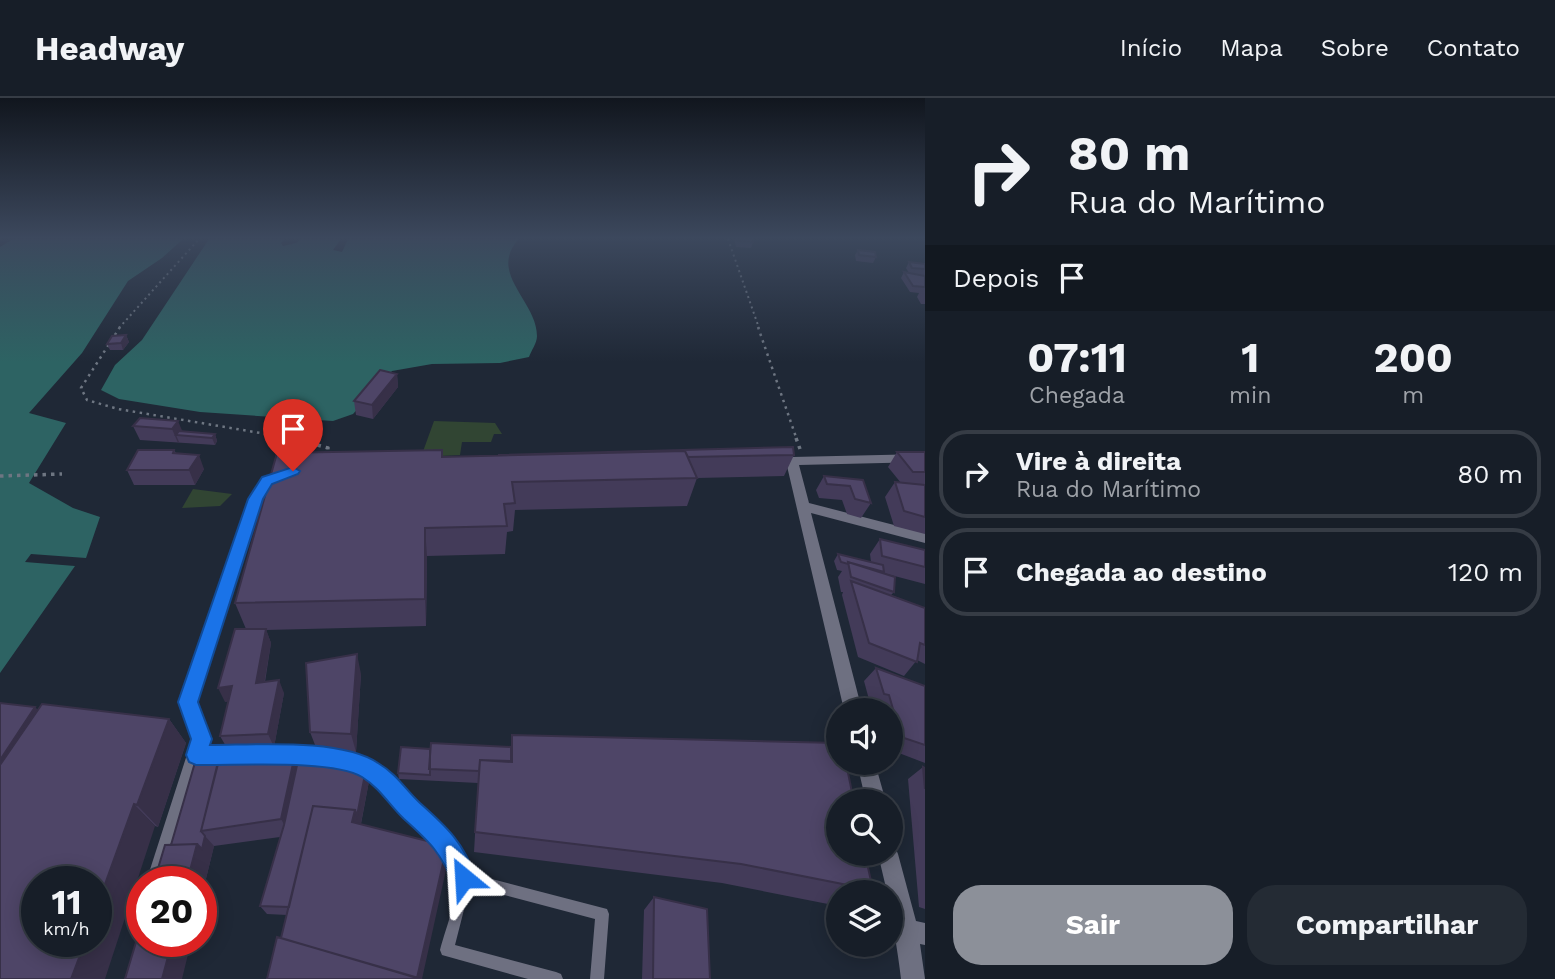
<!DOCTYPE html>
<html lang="pt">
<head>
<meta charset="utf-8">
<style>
	body { margin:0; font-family:"Work Sans",sans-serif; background:#242b34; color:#f1f3f6; height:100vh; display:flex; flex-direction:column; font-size:26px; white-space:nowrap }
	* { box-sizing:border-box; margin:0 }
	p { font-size:23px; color:#9ea2a8 }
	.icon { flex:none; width:38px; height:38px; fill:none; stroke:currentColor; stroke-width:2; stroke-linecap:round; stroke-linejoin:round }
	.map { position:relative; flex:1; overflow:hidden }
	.sheet { display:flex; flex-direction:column; background:#171e28; width:630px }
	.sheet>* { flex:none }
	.hud { background:#171e28; color:#f1f3f6; overflow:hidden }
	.controls { position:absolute; left:826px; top:600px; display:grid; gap:14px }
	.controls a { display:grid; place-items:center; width:77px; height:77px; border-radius:50%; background:#171e28; box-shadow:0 4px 18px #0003,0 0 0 2px #363c45; font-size:35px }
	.speed { position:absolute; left:21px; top:768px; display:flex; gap:14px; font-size:35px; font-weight:700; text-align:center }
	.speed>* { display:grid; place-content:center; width:91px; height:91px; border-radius:50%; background:#171e28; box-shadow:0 4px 18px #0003,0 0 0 2px #363c45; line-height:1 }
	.speed small { font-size:18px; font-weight:400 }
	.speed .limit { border:10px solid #d22; background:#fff; color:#111 }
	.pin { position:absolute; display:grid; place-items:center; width:60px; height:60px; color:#fff; margin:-72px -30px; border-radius:50% 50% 50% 0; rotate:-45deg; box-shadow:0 0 7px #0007 }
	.pin .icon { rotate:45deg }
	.me { position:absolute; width:77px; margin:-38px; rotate:333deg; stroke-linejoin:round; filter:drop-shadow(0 0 5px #0008) }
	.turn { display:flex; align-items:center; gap:24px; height:147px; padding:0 28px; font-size:32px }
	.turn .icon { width:91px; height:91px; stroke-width:2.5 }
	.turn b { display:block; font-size:49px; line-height:60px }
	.then { display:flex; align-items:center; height:66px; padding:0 28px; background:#0003; gap:14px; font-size:26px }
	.eta { display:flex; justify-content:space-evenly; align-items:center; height:119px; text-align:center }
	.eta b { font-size:42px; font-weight:700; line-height:49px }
	.action { display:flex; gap:14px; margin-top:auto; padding:14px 28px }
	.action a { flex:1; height:80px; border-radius:28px; background:#8c9099; color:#fff; font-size:28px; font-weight:700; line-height:80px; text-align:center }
	.action a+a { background:#242b34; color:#f1f3f6 }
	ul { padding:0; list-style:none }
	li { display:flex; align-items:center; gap:21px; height:88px; margin:0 14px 10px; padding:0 14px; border:4px solid #363c45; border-radius:28px }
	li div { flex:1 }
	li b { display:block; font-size:26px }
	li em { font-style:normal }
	header { display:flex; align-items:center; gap:42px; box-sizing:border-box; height:98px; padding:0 35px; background:#171e28; border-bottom:2px solid #363c45 }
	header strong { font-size:33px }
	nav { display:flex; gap:38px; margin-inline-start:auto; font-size:24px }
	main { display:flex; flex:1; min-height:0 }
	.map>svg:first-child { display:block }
	.green { fill:#314533 }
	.water { fill:#2d6363 }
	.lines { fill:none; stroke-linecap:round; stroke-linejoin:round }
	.path-far2 { stroke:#6e7682; stroke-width:2; stroke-dasharray:2 3.5; stroke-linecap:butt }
	.path-far1 { stroke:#6e7682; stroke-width:2.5; stroke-dasharray:2.5 4.5; stroke-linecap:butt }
	.path { stroke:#6e7682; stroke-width:3.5; stroke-dasharray:3.5 5; stroke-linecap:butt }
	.service { fill:#6e7081; fill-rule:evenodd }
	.minor { fill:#6e7081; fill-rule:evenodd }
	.wall { fill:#433b59 }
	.shaded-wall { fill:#373048 }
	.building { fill:#4e4567; stroke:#373048; stroke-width:2 }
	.route { fill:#1a73e8; stroke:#114b97; stroke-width:2 }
</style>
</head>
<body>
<header>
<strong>Headway</strong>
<nav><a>Início</a><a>Mapa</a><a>Sobre</a><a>Contato</a></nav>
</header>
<main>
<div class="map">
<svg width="925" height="881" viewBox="0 0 925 881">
	<rect width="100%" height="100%" fill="#1f2836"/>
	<path class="green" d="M 434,323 L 495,325 L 502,336 L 494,336 L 491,344 L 462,344 L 460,357 L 421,359 Z
		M 193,391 L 232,396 L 220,408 L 182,410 Z"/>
	<path class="water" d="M 13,141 L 183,141 L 162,160 L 128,183 L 82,255 L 29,315 L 66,325 L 29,385 L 73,410 L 100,419 L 86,460 L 31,456 L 25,464 L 75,468 L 0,575 L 0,149 Z
		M 209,141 L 285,141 L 281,145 L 283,148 L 296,145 L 301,141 L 341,141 L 333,152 L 342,154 L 348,141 L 519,141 C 487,175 537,203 537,238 C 537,245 531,253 529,259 L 500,265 L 432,266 L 392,273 L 353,316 L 333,323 L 200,314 L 119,301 L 101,292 L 115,267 L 142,242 Z"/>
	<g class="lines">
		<path class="path-far2" d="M 728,141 L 759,230
			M 119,230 L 199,141"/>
		<path class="path-far1" d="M 120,229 L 81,290 L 87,302 L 118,311 L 302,342
			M 758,229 L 797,342"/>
		<path class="path" d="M 293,340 L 328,350 L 325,357
			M 796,340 L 800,351
			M 0,378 L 62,376"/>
		<path class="service" d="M 196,651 L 229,651 L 233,653 L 235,657 L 233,661 L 229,663 L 196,663 L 192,661 L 190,657 L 192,653 Z
			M 292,652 C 316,653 340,653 362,662 C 385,671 398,690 415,707 C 436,729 459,745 469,775 L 607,811 L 609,816 L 604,881 L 590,881 L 595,821 L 470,788 L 455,847 L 556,874 L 561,876 L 563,881 L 528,881 L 442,857 L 440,852 C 445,832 459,798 456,779 C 455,770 451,762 445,755 C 434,741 420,730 407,717 C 392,702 380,683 361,673 C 340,663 315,664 292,664 L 288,662 L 286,658 L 288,654 Z"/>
		<path class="minor" d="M 925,356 L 925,364 L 799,367 L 809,405 L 925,435 L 925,445 L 811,415 L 862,612 L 844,612 L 787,368 L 773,368 L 767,364 L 773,360 L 792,359 Z
			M 288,371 L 292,372 L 294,375 L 292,378 L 272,386 L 263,401 L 197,604 L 210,641 L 168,784 L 146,784 L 192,641 L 179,604 L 249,401 L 262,380 Z
			M 857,665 L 875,665 L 886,704 L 866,704 Z
			M 891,747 L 895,749 L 898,756 L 916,823 L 925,825 L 925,847 L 920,846 L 925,881 L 901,881 C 898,852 891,823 891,794 L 887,794 L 878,756 L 891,756 Z"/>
	</g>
	<path class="wall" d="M 734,141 L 752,141 L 753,144 L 751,150 L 736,149 Z
		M 858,152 L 876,159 L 873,165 L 856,163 L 855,157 Z
		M 909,164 L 925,166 L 925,206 L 921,206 L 917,199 L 919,195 L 910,194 L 901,180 L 904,174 L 909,175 L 906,170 Z
		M 126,237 L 129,244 L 123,252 L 110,252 L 107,246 Z
		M 397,276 L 398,289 L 373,321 L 356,317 L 354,303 Z
		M 140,320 L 183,333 L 215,336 L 217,343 L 215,347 L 140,342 L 133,328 Z
		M 174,352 L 176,355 L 204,371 L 195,387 L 134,387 L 127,372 Z
		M 897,354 L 925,354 L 925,436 L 894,428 L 885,399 L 895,384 L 901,385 L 888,369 Z
		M 794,357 L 784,378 L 697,380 L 687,408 L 515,412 L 513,433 L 507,434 L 505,456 L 427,458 L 426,528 L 266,532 L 271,545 L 265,584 L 284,595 L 274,649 L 227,650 L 220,638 L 228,603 L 225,604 L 246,531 L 235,505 L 443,359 Z
		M 824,378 L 863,382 L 871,405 L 861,420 L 847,416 L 842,402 L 819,400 L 816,392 Z
		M 880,441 L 925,452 L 925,486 L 883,475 L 894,494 L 891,497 L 925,510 L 925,566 L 917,562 L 904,578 L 858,559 L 842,497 L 843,494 L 841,494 L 838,479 L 842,473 L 837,472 L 834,463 L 838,456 L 871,464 L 870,456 Z
		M 876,570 L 925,588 L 925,665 L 891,652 L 891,612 L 877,612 L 876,610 L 871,609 L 864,583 Z
		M 361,576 L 356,654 L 317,652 L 310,634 Z
		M 39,612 L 169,621 L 186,645 L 158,729 L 155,728 Z
		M 512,637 L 873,792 L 869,794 L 838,794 L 838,808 L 722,785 L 474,754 L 478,685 L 399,681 L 398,675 L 430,651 L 511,649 Z
		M 296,652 L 299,658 L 370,678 L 361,726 L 448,763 L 281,840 L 287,817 L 267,816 L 260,808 L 280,739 L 214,748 L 201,801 L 201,784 L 171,747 L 219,660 Z
		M 923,669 L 925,670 L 925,811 L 919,809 L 908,681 Z
		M 654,799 L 710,881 L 642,881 L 644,812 Z"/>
	<path class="shaded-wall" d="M 126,237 L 129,244 L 123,252 L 121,245 Z
		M 397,276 L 398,289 L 373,321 L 372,307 Z
		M 178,323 L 184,337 L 176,337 L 179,344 L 178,345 L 172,331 Z
		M 215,336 L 217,343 L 215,347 L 212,340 Z
		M 199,357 L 204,371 L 195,387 L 189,372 Z
		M 425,430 L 427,458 L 426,528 L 425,501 Z
		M 266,531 L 271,545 L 262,598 L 256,585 Z
		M 357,556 L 361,576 L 356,654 L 351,636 Z
		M 279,582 L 284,595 L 274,649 L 268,636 Z
		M 232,588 L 239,601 L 225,604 L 218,590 Z
		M 35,609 L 54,628 L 0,678 L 0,662 Z
		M 169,621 L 186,645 L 158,729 L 137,707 Z
		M 296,652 L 304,670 L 290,737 L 281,721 Z
		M 367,666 L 370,678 L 358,740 L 352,724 Z
		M 134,706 L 155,728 L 105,881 L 71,881 L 85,844 L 96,844 L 96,811 Z
		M 205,738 L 214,748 L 201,801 L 201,784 L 187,784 L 197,746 Z
		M 447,748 L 448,763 L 422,881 L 417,881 Z
		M 172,844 L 191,844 L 182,881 L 162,881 Z"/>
	<path class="building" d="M 737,141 L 752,141 L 753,144 L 738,143 Z
		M 858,152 L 875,154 L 876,159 L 859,157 Z
		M 909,164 L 925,166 L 925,171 L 912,170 Z
		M 904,174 L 925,178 L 925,189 L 913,188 Z
		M 126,237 L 121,245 L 107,246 L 112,238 Z
		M 380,272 L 397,276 L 372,307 L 354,303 Z
		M 140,320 L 178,323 L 172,331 L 133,328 Z
		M 179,333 L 215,336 L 212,340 L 176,337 Z
		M 793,349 L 794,357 L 688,359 L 685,353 L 498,357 Z
		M 138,352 L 174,352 L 173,355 L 199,357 L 189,372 L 127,372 Z
		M 442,352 L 442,359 L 685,353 L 697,380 L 512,384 L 515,405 L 504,406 L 507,428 L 425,430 L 425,501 L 235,505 L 277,355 Z
		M 897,354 L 925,354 L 925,374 L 913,374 Z
		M 824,378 L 863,382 L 871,405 L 855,401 L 850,388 L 827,386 Z
		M 895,384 L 925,387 L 925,419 L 904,413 Z
		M 880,441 L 925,452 L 925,469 L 882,458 Z
		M 838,456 L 883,467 L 884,474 L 848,464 L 848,466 L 841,464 Z
		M 848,464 L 895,479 L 894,494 L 851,479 Z
		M 851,483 L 925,510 L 925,547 L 920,545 L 917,564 L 869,545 Z
		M 235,531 L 266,531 L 256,585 L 279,582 L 268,636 L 220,638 L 232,588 L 218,590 Z
		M 357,556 L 351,636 L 310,634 L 306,565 Z
		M 876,570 L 925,588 L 925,647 L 901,639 L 889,597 L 884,596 Z
		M 0,605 L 35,609 L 0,662 Z
		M 42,606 L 169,621 L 137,707 L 134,706 L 96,811 L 96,784 L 37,784 L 37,844 L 85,844 L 71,881 L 0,881 L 0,667 Z
		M 512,637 L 838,645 L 838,665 L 846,665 L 854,704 L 838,704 L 838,756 L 865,756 L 873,792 L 741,766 L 475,734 L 480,662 L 512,664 Z
		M 431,645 L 511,649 L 511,663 L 480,662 L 479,673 L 429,671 Z
		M 401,649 L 430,651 L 430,677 L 398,675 Z
		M 296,652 L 281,721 L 201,733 L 221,654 Z
		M 299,658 L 367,666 L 357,718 L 355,712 L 313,708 L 289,809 L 260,808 L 284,727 Z
		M 219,660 L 201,733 L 205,738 L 202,751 L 197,746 L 171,747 L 196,661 Z
		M 923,669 L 925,670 L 925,691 Z
		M 313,708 L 355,712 L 352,724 L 447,748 L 417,880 L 281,840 Z
		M 197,746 L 187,784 L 154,784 L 165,747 Z
		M 654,799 L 707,811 L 710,881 L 653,881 Z
		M 142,824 L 142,844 L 172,844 L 162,881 L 125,881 Z
		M 277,839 L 422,881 L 267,881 Z"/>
	<linearGradient id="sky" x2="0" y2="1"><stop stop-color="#11161e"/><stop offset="0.53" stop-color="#3c485d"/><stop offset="1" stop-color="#3c485d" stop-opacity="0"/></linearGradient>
	<rect width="925" height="264" fill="url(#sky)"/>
	<path class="route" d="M 293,369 L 300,373 L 298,376 L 272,386 L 263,401 L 198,604 L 212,641 L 210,647 C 256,647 340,640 378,665 C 398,677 404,690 420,705 C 447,729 464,745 476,780 L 473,789 L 464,793 L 455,789 C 441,755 431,745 404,721 C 389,707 381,691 362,679 C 333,661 234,668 196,667 L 189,664 L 186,657 L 191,641 L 178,604 L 248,401 L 262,379 Z"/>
</svg>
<div class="controls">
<a><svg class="icon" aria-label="sound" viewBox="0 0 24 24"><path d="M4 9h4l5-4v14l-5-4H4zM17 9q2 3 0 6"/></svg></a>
<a><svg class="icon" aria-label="search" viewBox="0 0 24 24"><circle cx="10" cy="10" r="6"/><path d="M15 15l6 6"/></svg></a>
<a><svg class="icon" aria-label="layers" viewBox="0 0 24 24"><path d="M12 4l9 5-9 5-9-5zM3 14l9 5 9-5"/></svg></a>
</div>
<div class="speed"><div>11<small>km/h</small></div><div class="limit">20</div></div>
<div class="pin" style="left:293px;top:373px;background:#d93025"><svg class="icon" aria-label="arrive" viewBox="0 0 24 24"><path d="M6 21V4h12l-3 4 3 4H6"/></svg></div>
<svg class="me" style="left:464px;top:780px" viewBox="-20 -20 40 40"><path d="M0-17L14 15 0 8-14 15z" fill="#1a73e8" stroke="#fff" stroke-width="4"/></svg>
</div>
<section class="sheet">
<div class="hud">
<div class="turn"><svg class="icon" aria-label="right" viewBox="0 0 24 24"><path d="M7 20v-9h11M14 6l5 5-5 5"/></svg><div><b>80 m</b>Rua do Marítimo</div></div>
<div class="then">Depois<svg class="icon" aria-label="arrive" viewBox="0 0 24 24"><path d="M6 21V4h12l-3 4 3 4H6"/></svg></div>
</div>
<div class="eta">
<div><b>07:11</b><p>Chegada</p></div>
<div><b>1</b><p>min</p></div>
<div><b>200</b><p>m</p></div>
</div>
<ul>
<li><svg class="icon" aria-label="right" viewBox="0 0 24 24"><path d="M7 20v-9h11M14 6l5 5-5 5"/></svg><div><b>Vire à direita</b><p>Rua do Marítimo</p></div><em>80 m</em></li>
<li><svg class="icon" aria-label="arrive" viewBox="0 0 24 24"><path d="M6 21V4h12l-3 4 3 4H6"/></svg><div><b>Chegada ao destino</b></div><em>120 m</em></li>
</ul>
<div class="action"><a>Sair</a><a>Compartilhar</a></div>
</section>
</main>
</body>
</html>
